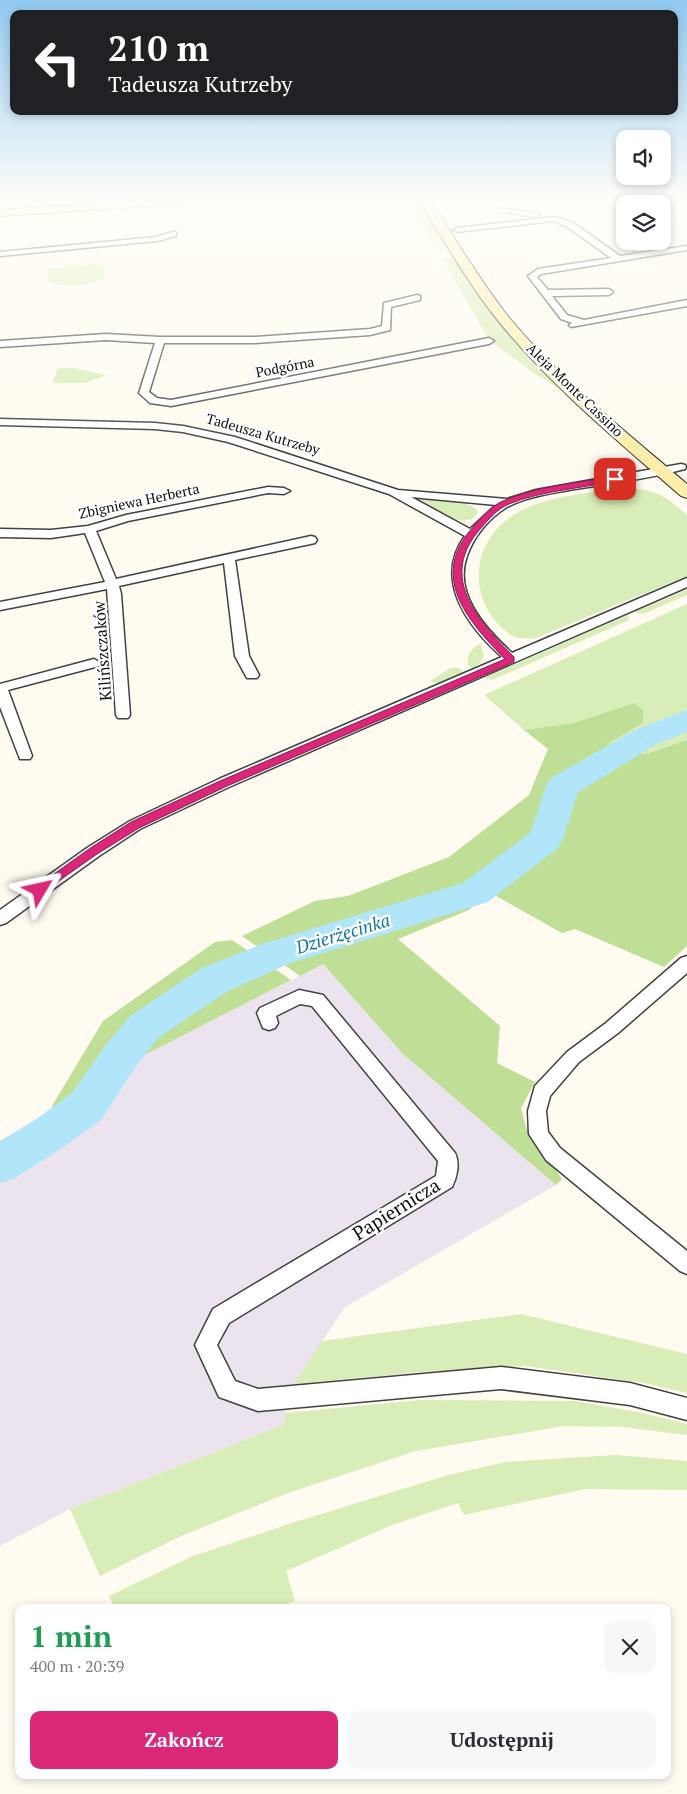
<!DOCTYPE html>
<html lang="pl">
<head>
<meta charset="utf-8">
<style>
	body { margin:0; font-family:"PT Serif",serif; background:#f7f7f7; color:#2b2b33; height:100vh; display:flex; flex-direction:column; font-size:19px; white-space:nowrap }
	* { box-sizing:border-box; margin:0 }
	p { font-size:16px; color:#7c7c81 }
	.icon { flex:none; width:28px; height:28px; fill:none; stroke:currentColor; stroke-width:2; stroke-linecap:round; stroke-linejoin:round }
	.map { position:relative; flex:1; overflow:hidden }
	.panel { position:absolute; left:15px; top:1604px; width:656px; height:175px; display:flex; flex-direction:column; background:#fff; border-radius:10px; box-shadow:0 2px 8px #0003 }
	.panel>* { flex:none }
	.banner { position:absolute; left:10px; top:10px; width:668px; height:105px; border-radius:10px; box-shadow:0 2px 8px #0003; background:#202124; color:#fff; overflow:hidden }
	.fabs { position:absolute; left:616px; top:130px; display:grid; gap:10px }
	.fabs a { display:grid; place-items:center; width:55px; height:55px; border-radius:10px; background:#fff; box-shadow:0 2px 8px #0003; font-size:25px }
	.pin { position:absolute; display:grid; place-items:center; width:42px; height:42px; color:#fff; margin:-21px; border-radius:10px; box-shadow:0 2px 8px #0006 }
	.me { position:absolute; width:55px; margin:-28px; rotate:54deg; stroke-linejoin:round; filter:drop-shadow(0 0 4px #0008) }
	.turn { display:flex; align-items:center; gap:18px; height:105px; padding:0 15px; font-size:22px }
	.turn .icon { width:65px; height:65px; stroke-width:2.5 }
	.turn b { display:block; font-size:35px; line-height:42px }
	.round { display:grid; place-items:center; flex:none; width:52px; height:52px; border-radius:10px; background:#f7f7f7 }
	.headline { display:flex; align-items:center; justify-content:space-between; height:85px; padding:0 15px }
	h1 { font-size:30px; font-weight:700; line-height:38px; color:#1e9e55 }
	.action { display:flex; gap:10px; margin-top:auto; padding:10px 15px }
	.action a { flex:1; height:58px; border-radius:10px; background:#db2777; color:#fff; font-size:20px; font-weight:700; line-height:58px; text-align:center }
	.action a+a { background:#f7f7f7; color:#2b2b33 }
	.map>svg:first-child { display:block }
	.industrial { fill:#ebe3ee }
	.green { fill:#d8edb7 }
	.forest { fill:#bedf95 }
	.lines { fill:none; stroke-linecap:round; stroke-linejoin:round }
	.river { fill:#b1e6fa; fill-rule:evenodd }
	.street-casing { stroke:#424242; stroke-width:3 }
	.secondary-casing { stroke:#313131; stroke-width:2 }
	.street { fill:#fff; fill-rule:evenodd }
	.secondary { fill:#ffedab; fill-rule:evenodd }
	.route { fill:#db2777; stroke:#8e194d }
	.labels { text-anchor:middle; stroke-width:5; stroke-linejoin:round; paint-order:stroke }
	.far-street-label { font-size:14px; fill:#0f0f0f; stroke:#fff }
	.street-label { font-size:16px; fill:#0f0f0f; stroke:#fff }
	.water-label { font-size:18px; font-style:italic; fill:#0e76aa; stroke:#fff }
	.near-street-label { font-size:19px; fill:#0f0f0f; stroke:#fff }
</style>
</head>
<body>
<div class="map">
<svg width="687" height="1794" viewBox="0 0 687 1794">
	<rect width="100%" height="100%" fill="#fffbf0"/>
	<path class="industrial" d="M 323,964 L 403,1054 L 556,1185 L 345,1307 L 294,1384 L 283,1425 L 70,1509 L 0,1546 L 0,1176 L 105,1113 L 135,1060 Z"/>
	<path class="green" d="M 417,201 L 430,218 L 439,238 L 436,239 L 440,245 L 436,246 L 408,202 Z
		M 443,259 L 452,259 L 463,269 L 509,334 L 565,392 L 537,375 L 489,340 Z
		M 89,264 L 105,266 L 104,279 C 86,286 67,289 49,282 L 47,269 Z
		M 58,368 L 74,368 L 107,375 L 85,383 L 52,383 Z
		M 625,488 C 657,490 663,494 687,515 L 687,576 L 533,639 C 527,638 516,639 511,635 C 465,603 469,540 517,513 C 549,495 590,493 625,488 Z
		M 420,500 C 434,500 473,500 478,512 C 468,533 433,509 420,502 Z
		M 687,590 L 687,595 L 643,614 L 634,612 Z
		M 687,604 L 687,740 L 646,754 L 629,754 L 606,744 L 643,723 L 634,703 L 573,723 L 524,730 L 484,695 Z
		M 628,615 L 629,620 L 492,680 L 484,678 Z
		M 480,644 L 484,656 L 480,663 L 473,669 L 468,665 C 466,655 472,648 480,644 Z
		M 451,668 L 459,668 L 464,673 L 437,684 L 430,681 Z
		M 521,1314 L 687,1354 L 687,1393 L 644,1383 L 525,1366 L 410,1373 L 294,1384 L 322,1341 Z
		M 420,1400 L 575,1401 L 643,1413 L 687,1424 L 687,1435 L 623,1427 L 564,1426 L 416,1451 L 288,1493 L 181,1536 L 100,1576 L 70,1509 L 283,1425 L 286,1413 Z
		M 616,1455 L 687,1461 L 687,1490 L 585,1489 L 464,1515 L 458,1503 L 392,1525 L 286,1571 L 295,1601 L 278,1607 L 114,1607 L 109,1596 L 193,1556 L 292,1523 L 448,1475 L 506,1462 Z"/>
	<path class="forest" d="M 634,703 L 643,710 L 643,723 L 607,744 L 629,754 L 646,754 L 687,740 L 687,946 L 664,967 L 575,929 L 562,933 L 489,892 L 469,910 L 398,939 L 500,1026 L 497,1063 L 535,1082 L 521,1108 L 526,1127 L 562,1179 L 556,1185 L 403,1054 L 323,964 L 300,976 L 242,936 L 315,901 L 348,896 L 449,857 L 529,795 L 548,749 L 524,730 L 573,723 Z
		M 232,940 L 291,980 L 135,1060 L 105,1113 L 0,1176 L 0,1143 L 54,1111 L 52,1106 L 103,1021 L 215,942 Z"/>
	<g class="lines">
		<path class="river" d="M 687,710 L 687,732 L 657,744 L 578,792 L 563,839 L 558,848 L 488,902 L 288,964 L 228,991 L 158,1038 L 133,1070 L 102,1119 L 65,1146 L 15,1178 L 0,1183 L 0,1141 L 35,1120 L 72,1093 L 105,1046 L 130,1016 L 200,969 L 262,944 L 463,883 L 531,832 L 546,786 L 551,778 L 635,730 Z"/>
		<g class="street-casing">
			<path id="street" d="M 499,208 L 535,213 L 539,215 L 535,217 L 502,212 L 499,212 Z
				M 554,217 L 572,222 L 620,256 L 687,246 L 687,250 L 541,274 L 537,277 L 548,290 L 609,289 L 613,292 L 609,295 L 552,296 L 567,315 L 584,320 L 687,300 L 687,306 L 571,327 L 569,325 L 572,323 L 561,319 L 528,276 L 538,269 L 611,258 L 566,226 L 553,221 L 457,232 L 453,230 L 457,228 Z
				M 173,232 L 176,232 L 176,236 L 157,241 L 0,256 L 0,252 L 156,237 Z
				M 417,295 L 420,296 L 420,300 L 391,307 L 390,330 L 370,335 L 255,343 L 164,343 L 149,392 L 157,398 L 171,400 L 489,338 L 494,341 L 489,344 L 171,406 L 150,403 L 139,393 L 155,343 L 106,340 L 0,347 L 0,341 L 106,334 L 160,337 L 255,337 L 370,329 L 382,326 L 384,303 Z
				M 0,419 L 155,423 L 183,426 L 235,437 L 398,490 L 507,499 L 536,490 L 681,464 L 685,465 L 686,467 L 685,469 C 647,479 607,484 569,490 C 548,494 526,497 507,507 C 489,518 474,536 467,556 C 453,594 486,629 512,653 L 687,578 L 687,587 L 229,787 L 140,829 L 99,856 L 6,923 L 0,925 L 0,910 L 87,848 L 130,821 L 219,779 L 502,657 C 468,627 433,580 465,536 L 389,494 L 228,442 L 183,432 L 155,429 L 0,425 ZM 411,497 L 496,505 L 470,529 Z
				M 268,487 L 284,488 L 290,491 L 284,494 L 268,493 L 128,521 L 96,531 L 116,579 L 311,536 L 315,537 L 317,540 L 315,543 L 235,560 L 249,656 L 259,675 L 257,678 L 247,678 L 235,656 L 224,563 L 119,586 L 121,594 L 130,715 L 128,718 L 118,718 L 116,715 L 107,589 L 0,610 L 0,602 L 105,582 L 85,533 L 51,538 L 0,537 L 0,529 L 51,530 L 88,526 L 126,515 Z
				M 94,659 L 101,663 L 99,666 L 8,690 L 32,756 L 30,759 L 20,759 L 0,707 L 0,684 Z
				M 687,956 L 687,973 L 618,1033 L 579,1062 L 550,1096 L 546,1111 L 548,1132 L 560,1148 L 687,1251 L 687,1274 L 680,1271 L 546,1160 L 529,1134 L 528,1111 L 535,1086 L 567,1052 L 606,1023 L 681,958 Z
				M 299,990 L 323,995 L 455,1153 C 460,1163 457,1177 452,1187 L 229,1323 L 217,1345 L 235,1381 L 258,1389 L 501,1367 L 630,1383 L 687,1398 L 687,1420 L 630,1405 L 501,1389 L 258,1411 L 219,1397 L 195,1345 L 213,1309 L 436,1176 L 438,1161 L 312,1006 L 300,1004 L 276,1016 L 278,1023 L 275,1028 L 269,1030 L 263,1028 L 257,1013 L 260,1008 Z"/>
		</g>
		<g class="secondary-casing">
			<path id="secondary" d="M 133,201 L 190,201 L 184,204 L 0,216 L 0,210 Z
				M 419,201 L 431,201 C 455,239 479,279 507,315 C 559,379 625,431 687,484 L 687,498 L 681,496 C 618,441 553,388 499,322 C 469,285 445,242 419,201 Z"/>
		</g>
		<use href="#street" class="street"/>
		<use href="#secondary" class="secondary"/>
	</g>
	<linearGradient id="sky" x2="0" y2="1"><stop stop-color="#92c8ef"/><stop offset="0.44" stop-color="#fffdf8"/><stop offset="1" stop-color="#fffdf8" stop-opacity="0"/></linearGradient>
	<rect width="687" height="452" fill="url(#sky)"/>
	<path class="route" d="M 615,476 L 619,479 L 617,480 C 582,489 543,490 509,504 C 497,509 489,519 481,528 C 437,577 478,621 514,657 L 514,662 L 227,786 L 139,828 L 97,854 L 43,892 L 36,892 L 34,890 L 36,887 L 89,849 L 131,822 L 220,781 L 505,659 C 467,620 428,576 474,526 C 483,516 491,506 503,501 C 537,486 578,483 615,476 Z"/>
	<g class="labels">
		<g class="far-street-label">
			<text transform="translate(285 367) rotate(-11)" y="5">Podgórna</text>
			<text transform="translate(575 390) rotate(44)" y="5">Aleja Monte Cassino</text>
			<text transform="translate(263 434) rotate(16)" y="5">Tadeusza Kutrzeby</text>
			<text transform="translate(139 501) rotate(-12)" y="5">Zbigniewa Herberta</text>
		</g>
		<g class="street-label">
			<text transform="translate(102 651) rotate(-94)" y="6">Kilińszczaków</text>
		</g>
		<g class="water-label">
			<text transform="translate(343 934) rotate(-17)" y="6">Dzierżęcinka</text>
		</g>
		<g class="near-street-label">
			<text transform="translate(396 1209) rotate(-32)" y="7">Papiernicza</text>
		</g>
	</g>
</svg>
<div class="fabs">
<a><svg class="icon" aria-label="sound" viewBox="0 0 24 24"><path d="M4 9h4l5-4v14l-5-4H4zM17 9q2 3 0 6"/></svg></a>
<a><svg class="icon" aria-label="layers" viewBox="0 0 24 24"><path d="M12 4l9 5-9 5-9-5zM3 14l9 5 9-5"/></svg></a>
</div>
<div class="pin" style="left:615px;top:479px;background:#d93025"><svg class="icon" aria-label="arrive" viewBox="0 0 24 24"><path d="M6 21V4h12l-3 4 3 4H6"/></svg></div>
<svg class="me" style="left:40px;top:890px" viewBox="-20 -20 40 40"><path d="M0-17L14 15 0 8-14 15z" fill="#db2777" stroke="#fff" stroke-width="4"/></svg>
<div class="banner">
<div class="turn"><svg class="icon" aria-label="left" viewBox="0 0 24 24"><path d="M17 20v-9H6M10 6l-5 5 5 5"/></svg><div><b>210 m</b>Tadeusza Kutrzeby</div></div>
</div>
<section class="panel">
<div class="headline"><div><h1>1 min</h1><p>400 m · 20:39</p></div><a class="round"><svg class="icon" aria-label="close" viewBox="0 0 24 24"><path d="M6 6l12 12M18 6L6 18"/></svg></a></div>
<div class="action"><a>Zakończ</a><a>Udostępnij</a></div>
</section>
</div>
</body>
</html>
